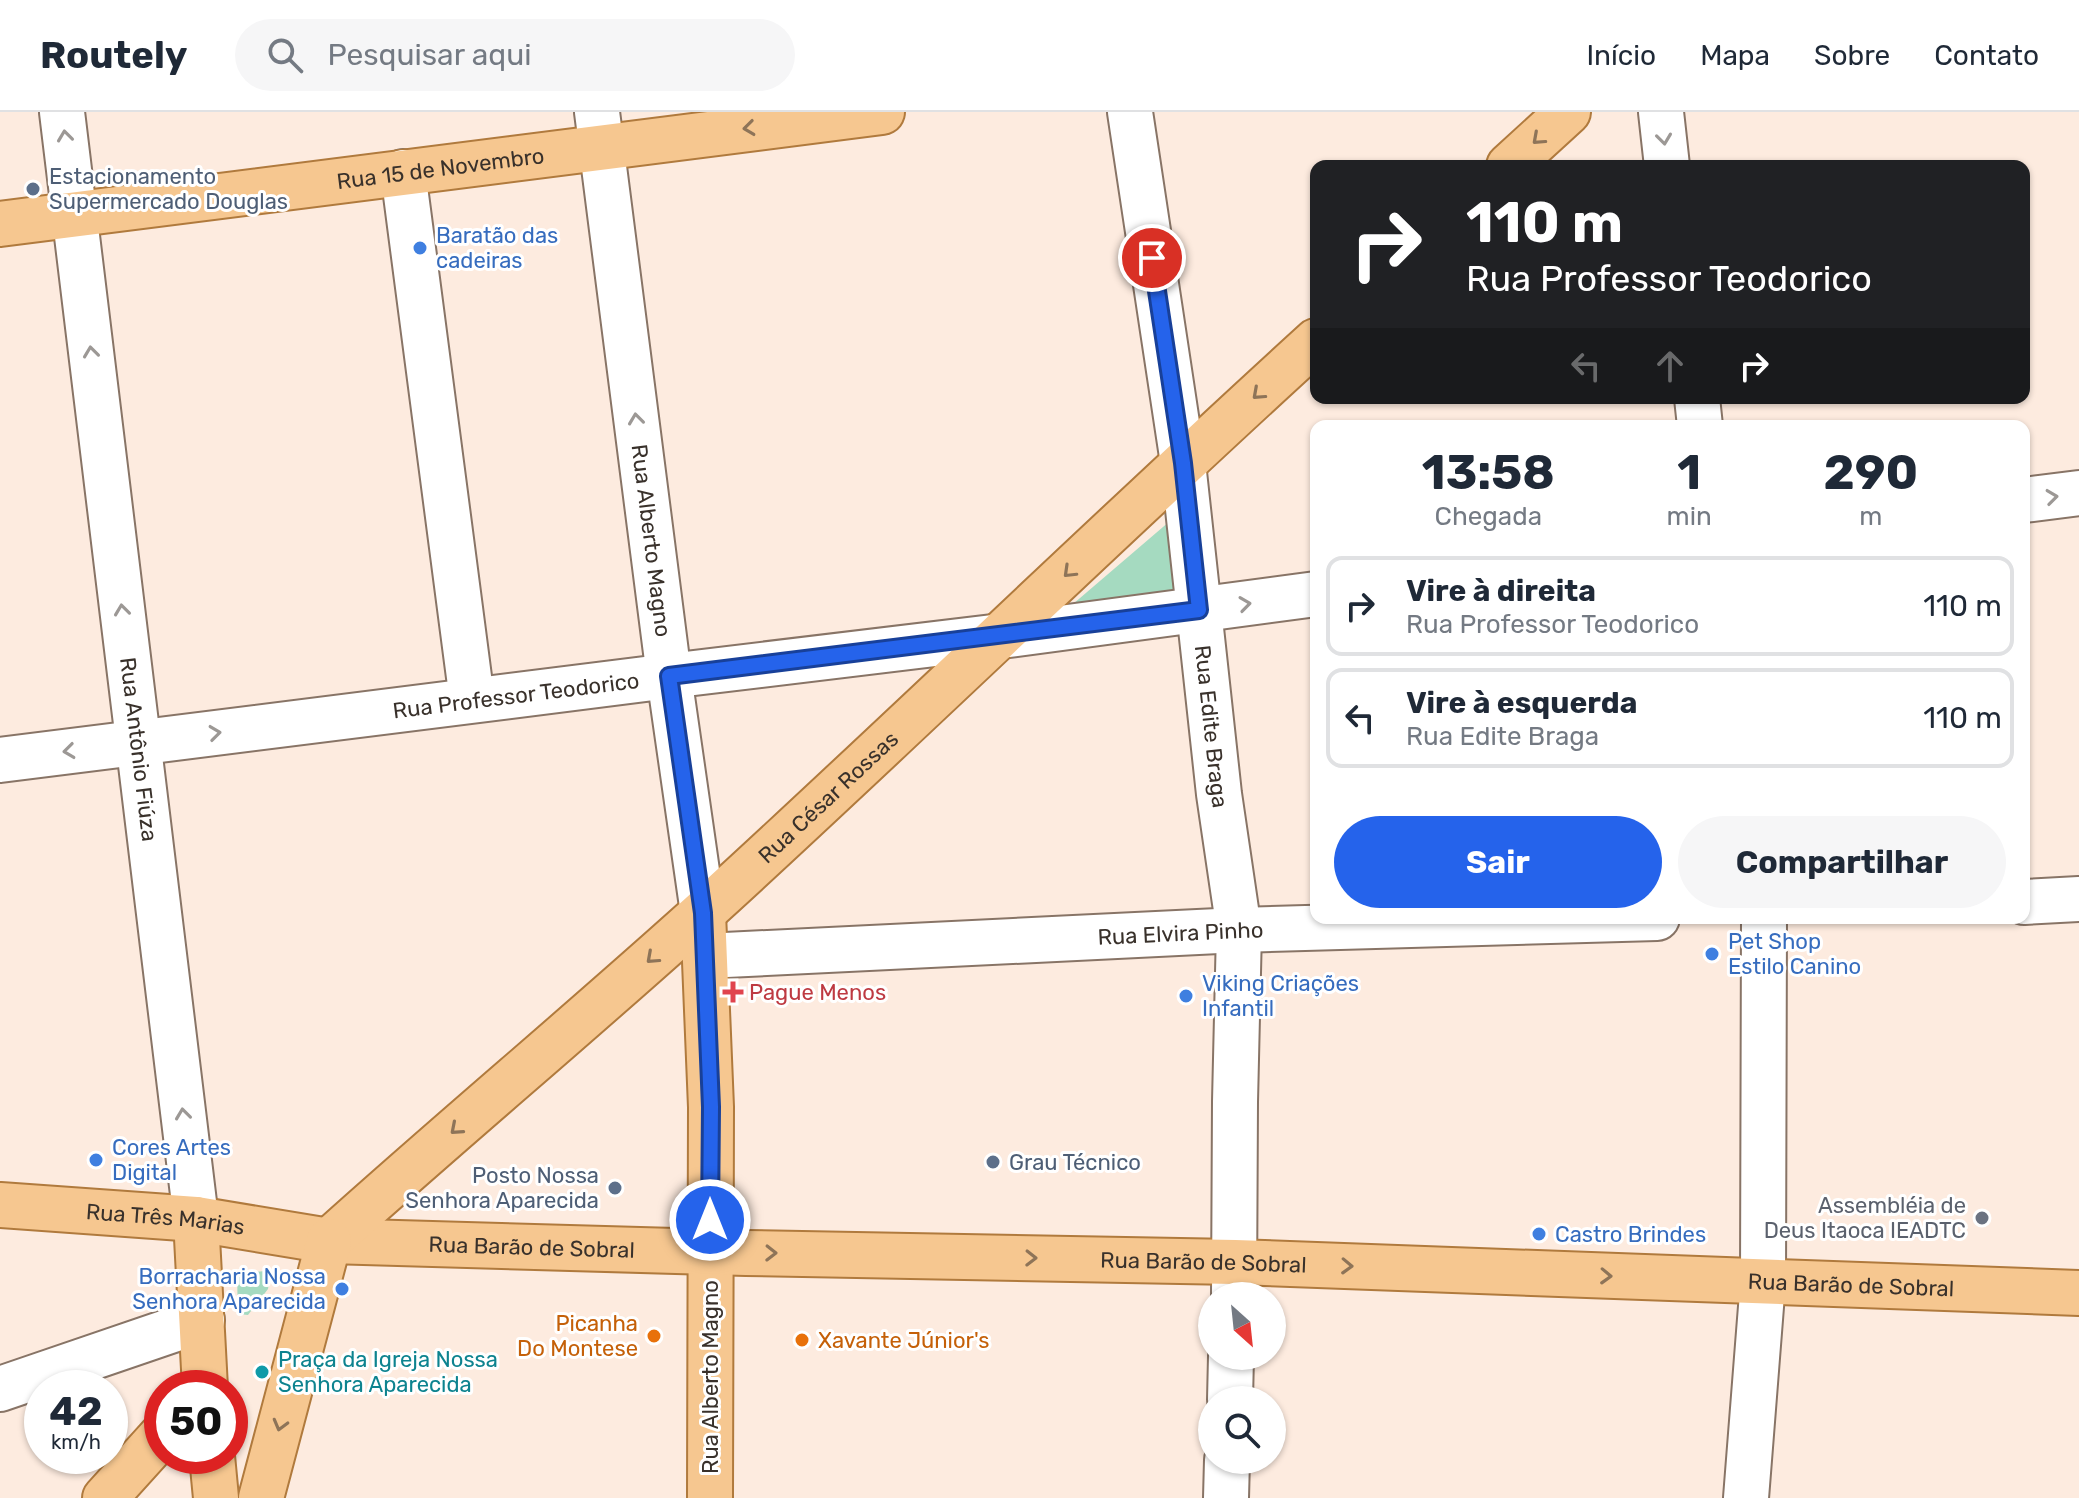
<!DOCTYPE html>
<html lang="pt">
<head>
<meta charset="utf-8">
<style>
	body { margin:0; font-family:Rubik,sans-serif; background:#f6f6f7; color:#1f2937; height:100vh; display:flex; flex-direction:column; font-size:30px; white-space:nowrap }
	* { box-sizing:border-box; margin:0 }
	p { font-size:26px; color:#747a83 }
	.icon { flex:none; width:44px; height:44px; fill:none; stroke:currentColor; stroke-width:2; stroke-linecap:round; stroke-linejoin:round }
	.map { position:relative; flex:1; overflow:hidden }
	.sheet { position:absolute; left:1310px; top:308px; width:720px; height:504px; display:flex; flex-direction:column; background:#fff; border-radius:16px; box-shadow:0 2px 6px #0004 }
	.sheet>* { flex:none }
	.guide { position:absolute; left:1310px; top:48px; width:720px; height:244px; border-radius:16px; box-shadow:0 2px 6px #0004; background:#202124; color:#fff; overflow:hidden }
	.needle { width:52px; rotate:153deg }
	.controls { position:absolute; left:1198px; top:1170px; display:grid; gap:16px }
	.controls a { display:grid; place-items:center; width:88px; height:88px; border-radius:50%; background:#fff; box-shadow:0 2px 6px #0004; font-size:40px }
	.speed { position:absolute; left:24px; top:1258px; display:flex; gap:16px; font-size:40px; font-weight:700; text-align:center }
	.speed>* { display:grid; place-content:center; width:104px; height:104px; border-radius:50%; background:#fff; box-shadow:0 2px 6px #0004; line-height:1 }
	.speed small { font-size:20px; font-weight:400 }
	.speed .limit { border:12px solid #d22; background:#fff; color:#111 }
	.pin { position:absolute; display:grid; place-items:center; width:68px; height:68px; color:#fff; margin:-34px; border:4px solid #fff; border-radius:50%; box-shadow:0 2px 8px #0007 }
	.me { position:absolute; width:88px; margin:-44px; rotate:0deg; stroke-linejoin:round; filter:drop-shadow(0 0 6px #0008) }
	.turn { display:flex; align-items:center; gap:28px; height:168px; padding:0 24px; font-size:36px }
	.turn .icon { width:104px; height:104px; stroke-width:2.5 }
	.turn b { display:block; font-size:56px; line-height:68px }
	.lanes { display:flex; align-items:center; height:76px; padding:0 24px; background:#0003; justify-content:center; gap:40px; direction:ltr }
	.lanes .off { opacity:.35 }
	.eta { display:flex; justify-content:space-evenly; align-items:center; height:136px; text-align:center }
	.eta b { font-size:48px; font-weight:700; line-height:56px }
	.cta { display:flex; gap:16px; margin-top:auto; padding:16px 24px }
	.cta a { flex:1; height:92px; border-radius:48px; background:#2563eb; color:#fff; font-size:32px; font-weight:700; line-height:92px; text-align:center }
	.cta a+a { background:#f6f6f7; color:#1f2937 }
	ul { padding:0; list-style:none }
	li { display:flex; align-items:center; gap:24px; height:100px; margin:0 16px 12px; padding:0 8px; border:4px solid #e0e1e3; border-radius:16px }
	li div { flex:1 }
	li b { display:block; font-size:30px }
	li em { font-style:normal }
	header { display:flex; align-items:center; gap:48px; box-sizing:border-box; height:112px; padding:0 40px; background:#fff; border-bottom:2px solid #e0e1e3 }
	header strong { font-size:38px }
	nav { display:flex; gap:44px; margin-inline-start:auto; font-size:28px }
	.search { width:560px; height:72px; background:#f6f6f7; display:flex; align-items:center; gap:20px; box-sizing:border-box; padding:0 28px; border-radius:44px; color:#747a83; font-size:30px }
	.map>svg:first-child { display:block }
	.green { fill:#a5dac0 }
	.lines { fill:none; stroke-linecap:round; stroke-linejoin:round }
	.minor-casing { stroke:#887466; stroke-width:48 }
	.major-casing { stroke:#b07a3d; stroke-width:48 }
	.minor { stroke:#fff; stroke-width:44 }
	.major { stroke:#f6c790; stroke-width:44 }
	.oneway { stroke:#8e7458 }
	.oneway2 { stroke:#9c9895 }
	.route-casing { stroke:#184099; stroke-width:20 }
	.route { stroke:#2563eb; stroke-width:14 }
	.service-dot { fill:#5c6f8a; stroke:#fff; stroke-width:3 }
	.shop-dot { fill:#3f7fe0; stroke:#fff; stroke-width:3 }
	.health-dot { fill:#e0444e; stroke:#fff; stroke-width:3 }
	.worship-dot { fill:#6b7280; stroke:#fff; stroke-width:3 }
	.food-dot { fill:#e8710a; stroke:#fff; stroke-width:3 }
	.culture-dot { fill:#0f9aa8; stroke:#fff; stroke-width:3 }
	.labels { text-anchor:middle; stroke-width:6; stroke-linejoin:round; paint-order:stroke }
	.street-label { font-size:22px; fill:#39312b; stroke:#fff }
	.service-label { font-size:22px; fill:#4e5e75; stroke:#fff; text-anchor:start }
	.shop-label { font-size:22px; fill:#366cbe; stroke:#fff; text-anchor:start }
	.health-label { font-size:22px; fill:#be3a42; stroke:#fff; text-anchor:start }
	.worship-label { font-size:22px; fill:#5b616d; stroke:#fff; text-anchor:end }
	.food-label { font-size:22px; fill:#c56008; stroke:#fff; text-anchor:end }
	.culture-label { font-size:22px; fill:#0d838f; stroke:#fff; text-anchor:start }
</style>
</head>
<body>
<header>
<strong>Routely</strong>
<div class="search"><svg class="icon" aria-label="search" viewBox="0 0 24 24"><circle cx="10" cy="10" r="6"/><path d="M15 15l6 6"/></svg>Pesquisar aqui</div>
<nav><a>Início</a><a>Mapa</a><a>Sobre</a><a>Contato</a></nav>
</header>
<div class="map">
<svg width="2079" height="1386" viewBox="0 0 2079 1386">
	<rect width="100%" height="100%" fill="#fdebdf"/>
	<path class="green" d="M 1170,409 L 1180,495 L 1052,510 Z
		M 266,1159 L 270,1165 L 268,1177 L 248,1203 L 238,1202 L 237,1164 L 239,1161 Z"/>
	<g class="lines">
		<g class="minor-casing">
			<g id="minor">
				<path id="s1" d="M 62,0 L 196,1107"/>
				<path id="s2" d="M 597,0 L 669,564 L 703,801"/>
				<path id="s3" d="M 1130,0 L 1183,351 L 1219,682 L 1239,818 L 1235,990 L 1234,1184"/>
				<path d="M 1661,0 L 1667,54"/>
				<path d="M 403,60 L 472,588"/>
				<path d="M 1697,286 L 1700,314"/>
				<path d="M 2024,388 L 2079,381"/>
				<path id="s4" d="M 0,648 L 669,564 L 1001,524 L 1316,482"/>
				<path d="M 2024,790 L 2079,787"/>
				<path id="s5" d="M 705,844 L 1239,818 L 1657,806"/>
				<path d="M 0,1277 L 202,1208"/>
				<path d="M 1230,1288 L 1231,1244"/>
				<path d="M 1226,1386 L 1227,1348"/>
				<path d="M 1746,1386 L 1763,1169 L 1764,806"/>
			</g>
		</g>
		<g class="major-casing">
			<g id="major">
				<path d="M 1509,54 L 1568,0"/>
				<path id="s6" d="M 0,112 L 882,0"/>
				<path d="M 703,801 L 711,995 L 710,1386"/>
				<path id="s7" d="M 0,1093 L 196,1107 L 329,1129 L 746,1141 L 1235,1150 L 2079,1181"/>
				<path d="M 196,1107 L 205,1276"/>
				<path id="s8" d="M 329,1129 C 462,1009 600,895 732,774 C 928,594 1119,408 1316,229"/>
				<path d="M 212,1344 L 216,1386"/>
				<path d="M 105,1386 L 162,1323"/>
				<path d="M 261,1386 L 329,1129"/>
			</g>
		</g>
		<use href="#minor" class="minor"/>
		<use href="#major" class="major"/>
	</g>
	<defs><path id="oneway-chevron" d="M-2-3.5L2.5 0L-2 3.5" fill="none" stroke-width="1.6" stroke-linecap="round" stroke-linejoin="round" transform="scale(2)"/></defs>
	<g class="oneway">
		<use href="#oneway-chevron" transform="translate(749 16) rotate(173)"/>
		<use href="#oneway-chevron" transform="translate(1538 27) rotate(138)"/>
		<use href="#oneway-chevron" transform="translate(1258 282) rotate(138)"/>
		<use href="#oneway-chevron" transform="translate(1069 460) rotate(136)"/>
		<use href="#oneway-chevron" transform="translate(652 846) rotate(138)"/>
		<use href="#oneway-chevron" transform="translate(456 1017) rotate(139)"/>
		<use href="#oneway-chevron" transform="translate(771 1141) rotate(1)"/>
		<use href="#oneway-chevron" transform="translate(1031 1146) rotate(1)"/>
		<use href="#oneway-chevron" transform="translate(1347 1154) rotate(2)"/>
		<use href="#oneway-chevron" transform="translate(1606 1164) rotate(2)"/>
		<use href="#oneway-chevron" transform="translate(280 1313) rotate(105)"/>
	</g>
	<g class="oneway2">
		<use href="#oneway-chevron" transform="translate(65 24) rotate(-97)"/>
		<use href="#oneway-chevron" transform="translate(1664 27) rotate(83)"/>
		<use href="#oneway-chevron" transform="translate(91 240) rotate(-97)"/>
		<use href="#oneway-chevron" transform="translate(636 307) rotate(-97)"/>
		<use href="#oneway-chevron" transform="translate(2052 385) rotate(-7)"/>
		<use href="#oneway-chevron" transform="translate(1245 492) rotate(-8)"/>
		<use href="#oneway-chevron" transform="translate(122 498) rotate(-97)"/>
		<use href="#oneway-chevron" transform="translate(215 621) rotate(-7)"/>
		<use href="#oneway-chevron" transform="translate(69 639) rotate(173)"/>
		<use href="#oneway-chevron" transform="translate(183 1002) rotate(-97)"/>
	</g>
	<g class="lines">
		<g class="route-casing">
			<path id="route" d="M 710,1108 L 711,995 L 703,801 L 669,564 L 1199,498 L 1183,351 L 1152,146"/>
		</g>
		<use href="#route" class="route"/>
	</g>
	<g class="service-dot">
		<circle cx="33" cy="77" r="8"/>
		<circle cx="993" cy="1050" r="8"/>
		<circle cx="615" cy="1076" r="8"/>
	</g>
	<g class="shop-dot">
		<circle cx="420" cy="136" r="8"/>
		<circle cx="1712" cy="842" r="8"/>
		<circle cx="1186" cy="884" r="8"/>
		<circle cx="96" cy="1048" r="8"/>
		<circle cx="1539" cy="1122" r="8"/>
		<circle cx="342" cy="1177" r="8"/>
	</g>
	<path class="health-dot" d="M729 868h8v8h8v8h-8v8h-8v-8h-8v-8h8z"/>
	<circle class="worship-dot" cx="1982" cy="1106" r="8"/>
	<g class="food-dot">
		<circle cx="654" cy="1224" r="8"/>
		<circle cx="802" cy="1228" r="8"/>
	</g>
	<circle class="culture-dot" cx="262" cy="1260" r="8"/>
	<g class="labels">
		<g class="street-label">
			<text dy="8" stroke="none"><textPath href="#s6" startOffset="444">Rua 15 de Novembro</textPath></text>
			<text dy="8" stroke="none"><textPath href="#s2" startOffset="432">Rua Alberto Magno</textPath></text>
			<text dy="8" stroke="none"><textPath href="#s4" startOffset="520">Rua Professor Teodorico</textPath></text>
			<text dy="8" stroke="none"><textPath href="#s3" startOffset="620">Rua Edite Braga</textPath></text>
			<text dy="8" stroke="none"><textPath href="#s1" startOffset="642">Rua Antônio Fiúza</textPath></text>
			<text dy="8" stroke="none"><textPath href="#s8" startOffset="668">Rua César Rossas</textPath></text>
			<text dy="8" stroke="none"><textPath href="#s5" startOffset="476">Rua Elvira Pinho</textPath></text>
			<text dy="8" stroke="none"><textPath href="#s7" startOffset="166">Rua Três Marias</textPath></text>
			<text dy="8" stroke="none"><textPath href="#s7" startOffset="534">Rua Barão de Sobral</textPath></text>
			<text dy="8" stroke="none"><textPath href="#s7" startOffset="1206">Rua Barão de Sobral</textPath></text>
			<text dy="8" stroke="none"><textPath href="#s7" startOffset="1854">Rua Barão de Sobral</textPath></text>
			<text transform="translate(710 1265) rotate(-90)" y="8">Rua Alberto Magno</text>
		</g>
		<g class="service-label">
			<text x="49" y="72">Estacionamento<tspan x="49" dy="25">Supermercado Douglas</tspan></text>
			<text x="1009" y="1058">Grau Técnico</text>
			<text x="599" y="1071" text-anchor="end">Posto Nossa<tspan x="599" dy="25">Senhora Aparecida</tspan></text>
		</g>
		<g class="shop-label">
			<text x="436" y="131">Baratão das<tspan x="436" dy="25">cadeiras</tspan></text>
			<text x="1728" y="837">Pet Shop<tspan x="1728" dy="25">Estilo Canino</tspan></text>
			<text x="1202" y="879">Viking Criações<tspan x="1202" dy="25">Infantil</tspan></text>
			<text x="112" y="1043">Cores Artes<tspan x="112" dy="25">Digital</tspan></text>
			<text x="1555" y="1130">Castro Brindes</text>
			<text x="326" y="1172" text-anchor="end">Borracharia Nossa<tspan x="326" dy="25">Senhora Aparecida</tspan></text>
		</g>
		<g class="health-label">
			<text x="749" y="888">Pague Menos</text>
		</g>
		<g class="worship-label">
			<text x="1966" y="1101">Assembléia de<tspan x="1966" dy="25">Deus Itaoca IEADTC</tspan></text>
		</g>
		<g class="food-label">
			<text x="638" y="1219">Picanha<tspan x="638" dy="25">Do Montese</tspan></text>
			<text x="818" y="1236" text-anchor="start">Xavante Júnior's</text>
		</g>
		<g class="culture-label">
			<text x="278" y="1255">Praça da Igreja Nossa<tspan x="278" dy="25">Senhora Aparecida</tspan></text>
		</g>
	</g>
</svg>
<div class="controls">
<a><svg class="needle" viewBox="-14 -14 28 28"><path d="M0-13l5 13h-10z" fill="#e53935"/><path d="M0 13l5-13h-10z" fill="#747a83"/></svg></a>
<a><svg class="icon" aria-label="search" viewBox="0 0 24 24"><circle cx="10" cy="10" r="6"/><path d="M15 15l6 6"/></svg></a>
</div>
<div class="speed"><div>42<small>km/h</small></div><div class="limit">50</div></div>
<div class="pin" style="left:1152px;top:146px;background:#d93025"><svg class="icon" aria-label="arrive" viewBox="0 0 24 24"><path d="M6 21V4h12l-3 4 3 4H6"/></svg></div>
<svg class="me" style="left:710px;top:1108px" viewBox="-20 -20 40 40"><circle r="17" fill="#2563eb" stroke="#fff" stroke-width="3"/><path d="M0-11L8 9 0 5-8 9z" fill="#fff"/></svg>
<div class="guide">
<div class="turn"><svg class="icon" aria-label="right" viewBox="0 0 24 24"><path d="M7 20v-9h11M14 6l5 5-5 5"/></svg><div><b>110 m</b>Rua Professor Teodorico</div></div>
<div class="lanes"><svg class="icon off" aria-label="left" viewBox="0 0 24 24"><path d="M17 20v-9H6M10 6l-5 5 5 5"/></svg><svg class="icon off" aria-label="ahead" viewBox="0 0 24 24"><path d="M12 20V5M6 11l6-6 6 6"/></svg><svg class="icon" aria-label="right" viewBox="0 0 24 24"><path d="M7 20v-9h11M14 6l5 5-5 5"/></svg></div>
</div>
<section class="sheet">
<div class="eta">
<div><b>13:58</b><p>Chegada</p></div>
<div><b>1</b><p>min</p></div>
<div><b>290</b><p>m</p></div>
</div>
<ul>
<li><svg class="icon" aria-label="right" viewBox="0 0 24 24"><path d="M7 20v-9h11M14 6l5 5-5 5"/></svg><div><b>Vire à direita</b><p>Rua Professor Teodorico</p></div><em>110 m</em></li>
<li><svg class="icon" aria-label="left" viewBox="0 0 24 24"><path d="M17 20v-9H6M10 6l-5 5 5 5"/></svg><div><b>Vire à esquerda</b><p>Rua Edite Braga</p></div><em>110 m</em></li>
</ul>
<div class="cta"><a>Sair</a><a>Compartilhar</a></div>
</section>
</div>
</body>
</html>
